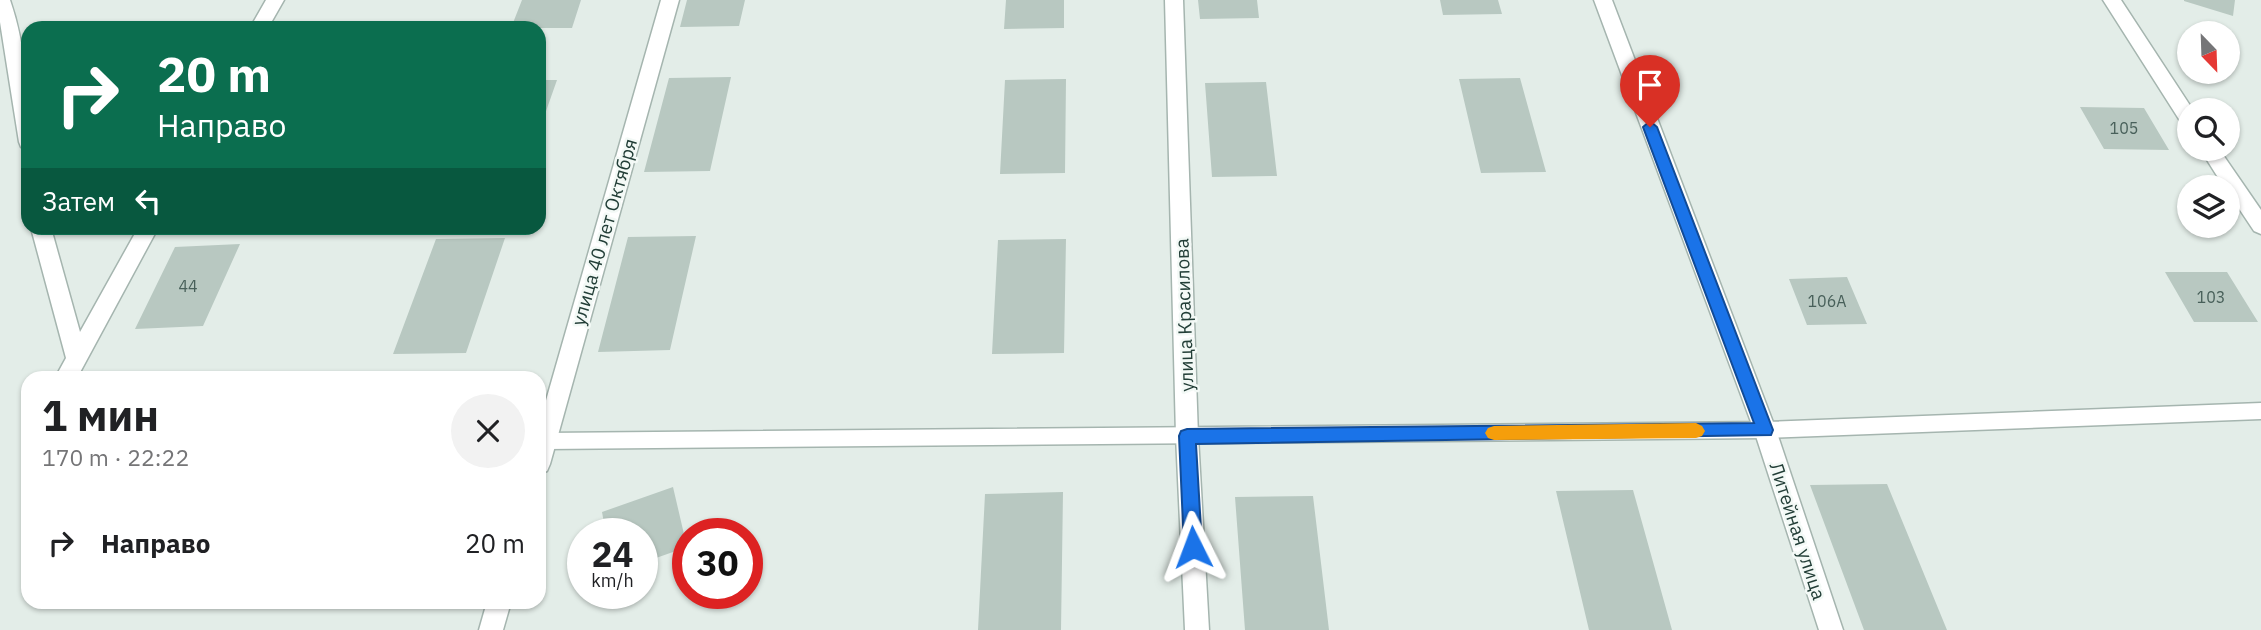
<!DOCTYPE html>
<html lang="ru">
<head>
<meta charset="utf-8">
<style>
	body { margin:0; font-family:"IBM Plex Sans",sans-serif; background:#f2f2f2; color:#202124; height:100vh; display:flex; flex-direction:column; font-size:26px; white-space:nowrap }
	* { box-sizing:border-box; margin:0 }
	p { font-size:23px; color:#757577 }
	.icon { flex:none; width:38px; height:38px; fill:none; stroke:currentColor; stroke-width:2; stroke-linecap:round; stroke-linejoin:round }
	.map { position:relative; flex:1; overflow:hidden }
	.drawer { position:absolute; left:21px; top:371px; width:525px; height:238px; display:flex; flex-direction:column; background:#fff; border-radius:21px; box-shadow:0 2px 5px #0004 }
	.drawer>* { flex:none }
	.top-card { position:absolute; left:21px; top:21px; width:525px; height:214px; border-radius:21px; box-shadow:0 2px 5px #0004; background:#0b6e4f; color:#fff; overflow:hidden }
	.needle { width:46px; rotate:157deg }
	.fabs { position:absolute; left:2177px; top:21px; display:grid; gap:14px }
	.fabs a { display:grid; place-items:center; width:63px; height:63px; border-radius:50%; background:#fff; box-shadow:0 2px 5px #0004; font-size:35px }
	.speed { position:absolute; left:567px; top:518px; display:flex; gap:14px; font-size:35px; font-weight:700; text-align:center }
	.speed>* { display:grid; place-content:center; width:91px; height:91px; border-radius:50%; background:#fff; box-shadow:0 2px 5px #0004; line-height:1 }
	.speed small { font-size:18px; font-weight:400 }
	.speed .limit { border:10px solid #d22; background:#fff; color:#111 }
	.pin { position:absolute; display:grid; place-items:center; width:60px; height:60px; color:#fff; margin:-72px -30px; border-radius:50% 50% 50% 0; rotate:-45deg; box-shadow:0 0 7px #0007 }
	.pin .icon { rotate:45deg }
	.me { position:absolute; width:77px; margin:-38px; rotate:357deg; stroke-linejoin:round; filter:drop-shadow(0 0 5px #0008) }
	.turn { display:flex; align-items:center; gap:24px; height:147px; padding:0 21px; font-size:32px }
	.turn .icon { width:91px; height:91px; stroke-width:2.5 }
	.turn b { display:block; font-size:49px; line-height:60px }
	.then { display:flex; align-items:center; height:66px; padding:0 21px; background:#0003; gap:14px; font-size:26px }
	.round { display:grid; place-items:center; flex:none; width:74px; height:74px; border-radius:37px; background:#f2f2f2 }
	.head { display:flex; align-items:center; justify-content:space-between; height:119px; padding:0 21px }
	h1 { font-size:42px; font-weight:700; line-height:52px }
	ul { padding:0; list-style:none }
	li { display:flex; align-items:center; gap:21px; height:105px; padding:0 21px }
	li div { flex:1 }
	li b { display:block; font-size:26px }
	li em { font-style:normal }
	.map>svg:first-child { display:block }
	.building { fill:#b8c8c1 }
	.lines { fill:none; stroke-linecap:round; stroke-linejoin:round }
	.lane-casing { stroke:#a5b5af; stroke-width:3 }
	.street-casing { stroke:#a5b5af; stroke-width:3 }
	.lane { fill:#fff; fill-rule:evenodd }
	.street { fill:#fff; fill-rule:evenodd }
	.route { fill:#1a73e8; stroke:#114b97; stroke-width:2 }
	.slow { fill:#f59e0b }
	.labels { text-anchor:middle; stroke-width:5; stroke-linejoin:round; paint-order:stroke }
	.number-label { font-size:16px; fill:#48605a }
	.street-label { font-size:19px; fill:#223e37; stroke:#f3f9f6 }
</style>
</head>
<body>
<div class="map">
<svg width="2261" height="630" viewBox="0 0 2261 630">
	<rect width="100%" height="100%" fill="#e3ede8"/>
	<path class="building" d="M 522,0 L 581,0 L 572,28 L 511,28 Z
		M 687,0 L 745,0 L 739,26 L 680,27 Z
		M 1006,0 L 1064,0 L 1064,28 L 1004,29 Z
		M 1198,0 L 1257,0 L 1259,18 L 1200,19 Z
		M 1440,0 L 1498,0 L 1502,14 L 1443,15 Z
		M 2184,0 L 2235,0 L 2233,16 L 2184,1 Z
		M 731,77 L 710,171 L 644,172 L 669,78 Z
		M 1520,78 L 1546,172 L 1481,173 L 1459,79 Z
		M 1066,79 L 1065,173 L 1000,174 L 1005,80 Z
		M 539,80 L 557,80 L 539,131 Z
		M 1266,82 L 1277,176 L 1212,177 L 1205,83 Z
		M 2080,107 L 2144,108 L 2169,150 L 2104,149 Z
		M 696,236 L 670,350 L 598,352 L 628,237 Z
		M 505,238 L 466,353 L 393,354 L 436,239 Z
		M 1066,239 L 1064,353 L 992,354 L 998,240 Z
		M 240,244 L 203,326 L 135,329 L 175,247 Z
		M 2165,272 L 2227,272 L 2258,322 L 2194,322 Z
		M 1847,277 L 1867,324 L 1807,325 L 1789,279 Z
		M 1887,484 L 1947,630 L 1864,630 L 1810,485 Z
		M 673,487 L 687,547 L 642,563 L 642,534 L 606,534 L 602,512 Z
		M 1633,490 L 1672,630 L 1589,630 L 1556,491 Z
		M 1063,492 L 1061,630 L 978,630 L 985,494 Z
		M 1313,496 L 1329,630 L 1245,630 L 1235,497 Z"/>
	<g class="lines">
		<g class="lane-casing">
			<path id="lane" d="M 2261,403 L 2261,419 L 1765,438 L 546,449 L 539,446 L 539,435 L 546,433 L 1765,422 Z"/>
		</g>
		<g class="street-casing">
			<path id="street" d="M 0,0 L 10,0 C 27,49 28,98 28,149 L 21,147 L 19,142 L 0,22 Z
				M 266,0 L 284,0 L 268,28 L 250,28 Z
				M 661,0 L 679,0 L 550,464 L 547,471 L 539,474 L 539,425 Z
				M 1165,0 L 1183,0 L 1198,436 L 1209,630 L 1185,630 L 1176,436 Z
				M 1594,0 L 1612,0 L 1776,430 L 1843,630 L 1819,630 L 1754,430 Z
				M 2103,0 L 2121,0 L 2193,110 L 2189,110 L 2189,126 L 2182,124 Z
				M 2200,149 L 2219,149 L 2261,210 L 2261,234 L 2254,231 L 2228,192 L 2228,187 L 2224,187 Z
				M 31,228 L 51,228 L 80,332 L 138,228 L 158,228 L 77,378 L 55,378 L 66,358 Z
				M 487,602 L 511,602 L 503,630 L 479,630 Z"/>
		</g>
		<use href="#lane" class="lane"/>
		<use href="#street" class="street"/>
	</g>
	<path class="route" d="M 1650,121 L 1657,127 L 1773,430 L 1771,435 L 1196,444 L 1202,547 L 1199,553 L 1193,555 L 1186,553 L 1184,547 L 1179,436 L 1181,431 L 1187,429 L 1754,423 L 1643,127 Z"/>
	<path class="slow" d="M 1696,423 L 1702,426 L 1705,431 L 1702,436 L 1696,438 L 1494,440 L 1488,438 L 1485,433 L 1488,428 L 1494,426 Z"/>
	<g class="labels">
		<g class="number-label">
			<text x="2124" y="134">105</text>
			<text x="188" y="292">44</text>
			<text x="2211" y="303">103</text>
			<text x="1827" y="307">106А</text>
		</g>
		<g class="street-label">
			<text transform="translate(604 232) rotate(-74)" y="7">улица 40 лет Октября</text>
			<text transform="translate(1184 315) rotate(-92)" y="7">улица Красилова</text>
			<text transform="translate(1798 531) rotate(72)" y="7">Литейная улица</text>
		</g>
	</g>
</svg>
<div class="fabs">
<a><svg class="needle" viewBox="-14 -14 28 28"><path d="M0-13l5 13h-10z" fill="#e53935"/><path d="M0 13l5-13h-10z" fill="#757577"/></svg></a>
<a><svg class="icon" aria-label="search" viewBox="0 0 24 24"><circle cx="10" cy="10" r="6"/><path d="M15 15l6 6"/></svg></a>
<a><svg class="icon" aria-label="layers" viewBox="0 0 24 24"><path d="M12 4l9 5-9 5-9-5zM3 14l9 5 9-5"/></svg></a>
</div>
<div class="speed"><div>24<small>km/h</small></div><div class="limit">30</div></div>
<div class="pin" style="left:1650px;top:127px;background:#d93025"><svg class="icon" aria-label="arrive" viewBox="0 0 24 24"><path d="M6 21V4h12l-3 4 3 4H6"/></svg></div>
<svg class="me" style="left:1193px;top:547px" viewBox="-20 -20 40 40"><path d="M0-17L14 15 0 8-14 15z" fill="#1a73e8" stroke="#fff" stroke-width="4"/></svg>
<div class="top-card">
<div class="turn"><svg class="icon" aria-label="right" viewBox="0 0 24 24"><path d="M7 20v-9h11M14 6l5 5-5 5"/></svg><div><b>20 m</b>Направо</div></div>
<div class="then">Затем<svg class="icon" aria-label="left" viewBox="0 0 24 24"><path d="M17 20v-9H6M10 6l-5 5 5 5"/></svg></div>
</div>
<section class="drawer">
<div class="head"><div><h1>1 мин</h1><p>170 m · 22:22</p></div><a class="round"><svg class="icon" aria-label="close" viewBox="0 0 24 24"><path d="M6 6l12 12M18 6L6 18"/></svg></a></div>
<ul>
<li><svg class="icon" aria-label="right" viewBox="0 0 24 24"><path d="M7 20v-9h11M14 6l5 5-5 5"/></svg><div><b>Направо</b></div><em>20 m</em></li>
</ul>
</section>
</div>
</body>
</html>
